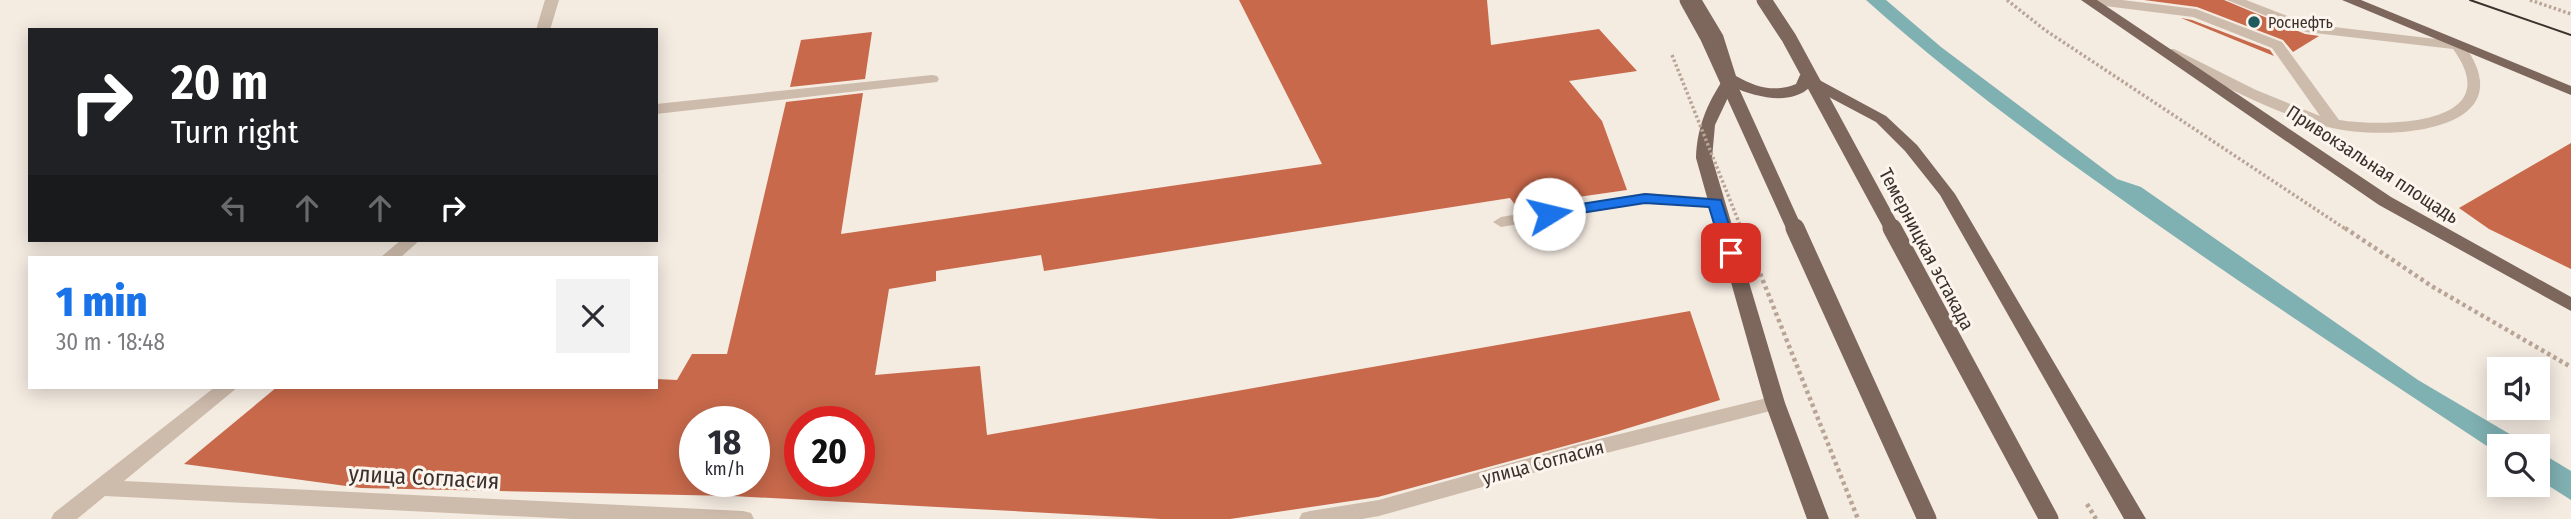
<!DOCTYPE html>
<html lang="en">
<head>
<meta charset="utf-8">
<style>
	body { margin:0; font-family:"Fira Sans Condensed",sans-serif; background:#f2f2f3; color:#2b2b33; height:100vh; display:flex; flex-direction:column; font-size:26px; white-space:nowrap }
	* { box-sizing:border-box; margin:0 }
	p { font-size:23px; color:#7c7c81 }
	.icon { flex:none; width:38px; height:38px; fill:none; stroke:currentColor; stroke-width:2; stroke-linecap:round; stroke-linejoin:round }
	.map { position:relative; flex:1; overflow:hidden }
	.panel { position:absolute; left:28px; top:256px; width:630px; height:133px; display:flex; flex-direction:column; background:#fff; border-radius:0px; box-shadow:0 4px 18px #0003 }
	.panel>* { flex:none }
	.guide { position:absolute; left:28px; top:28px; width:630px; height:214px; border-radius:0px; box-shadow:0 4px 18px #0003; background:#202124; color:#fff; overflow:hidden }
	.controls { position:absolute; left:2487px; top:357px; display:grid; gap:14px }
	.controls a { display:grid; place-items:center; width:63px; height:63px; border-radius:0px; background:#fff; box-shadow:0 4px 18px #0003; font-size:35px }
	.speed { position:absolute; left:679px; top:406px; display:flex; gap:14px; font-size:35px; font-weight:700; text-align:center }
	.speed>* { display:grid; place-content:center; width:91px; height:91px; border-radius:50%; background:#fff; box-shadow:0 4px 18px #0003; line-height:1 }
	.speed small { font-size:18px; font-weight:400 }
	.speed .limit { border:10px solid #d22; background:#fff; color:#111 }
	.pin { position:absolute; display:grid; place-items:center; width:60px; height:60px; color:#fff; margin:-30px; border-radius:14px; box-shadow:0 4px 10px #0006 }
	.me { position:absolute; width:77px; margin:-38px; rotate:81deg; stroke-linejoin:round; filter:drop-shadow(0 0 5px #0008) }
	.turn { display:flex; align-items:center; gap:24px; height:147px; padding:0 28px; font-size:32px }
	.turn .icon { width:91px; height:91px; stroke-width:2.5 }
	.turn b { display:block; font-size:49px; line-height:60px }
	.lanes { display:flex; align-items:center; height:66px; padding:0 28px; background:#0003; justify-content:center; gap:35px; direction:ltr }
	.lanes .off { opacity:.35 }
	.round { display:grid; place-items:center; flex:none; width:74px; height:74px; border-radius:0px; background:#f2f2f3 }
	.summary { display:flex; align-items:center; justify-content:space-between; height:119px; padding:0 28px }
	h1 { font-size:42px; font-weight:800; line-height:52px; color:#1a73e8 }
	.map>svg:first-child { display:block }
	.water { fill:#7fb0b2 }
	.building { fill:#c8694b; fill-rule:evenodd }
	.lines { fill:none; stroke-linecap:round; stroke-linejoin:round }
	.path-far1 { stroke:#b9a596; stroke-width:3.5; stroke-dasharray:2.5 2.5; stroke-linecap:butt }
	.path { stroke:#b9a596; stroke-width:4.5; stroke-dasharray:3.5 3.5; stroke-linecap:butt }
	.minor { fill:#cdbbac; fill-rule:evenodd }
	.major { fill:#7d675c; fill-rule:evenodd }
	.tram { stroke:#3b302b; stroke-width:2 }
	.path-bridge-far1 { stroke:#b9a596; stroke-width:3.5; stroke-dasharray:2.5 2.5; stroke-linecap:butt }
	.path-bridge { stroke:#b9a596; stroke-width:4.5; stroke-dasharray:3.5 3.5; stroke-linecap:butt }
	.major-bridge-far1 { stroke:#7d675c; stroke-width:15 }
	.major-bridge { stroke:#7d675c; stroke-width:19 }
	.route { fill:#1a73e8; stroke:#114b97; stroke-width:2 }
	.poi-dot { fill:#1f5a5e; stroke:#fbf5ee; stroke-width:2.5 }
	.labels { text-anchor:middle; stroke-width:6; stroke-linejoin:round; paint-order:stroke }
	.far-poi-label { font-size:16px; fill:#3b302b; stroke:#fbf5ee; text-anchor:start }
	.street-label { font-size:19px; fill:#3b302b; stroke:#fbf5ee }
	.near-street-label { font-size:23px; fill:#3b302b; stroke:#fbf5ee }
</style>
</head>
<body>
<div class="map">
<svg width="2571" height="519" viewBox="0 0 2571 519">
	<rect width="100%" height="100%" fill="#f4ebe1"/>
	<path class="water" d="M 1866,0 L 1886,0 L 1941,47 L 2117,179 L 2141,187 L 2418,380 L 2530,446 L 2499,446 L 2499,454 C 2378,374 2257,295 2138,211 C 2044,145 1952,77 1866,0 Z
		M 2538,451 L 2571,471 L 2571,500 L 2538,479 Z"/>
	<path class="building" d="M 1239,0 L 1487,0 L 1491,45 L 1599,29 L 1637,71 L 1569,81 L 1602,121 L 1627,190 L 1516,206 L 1510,198 L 1044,271 L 1041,255 L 936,271 L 936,281 L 889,289 L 875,375 L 980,366 L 987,435 L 1690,311 L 1720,400 L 1609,434 L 1378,497 L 1230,519 L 1161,519 L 732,496 L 361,488 L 184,464 L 277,387 L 656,387 L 656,379 L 677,380 L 692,354 L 727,354 L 786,102 L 863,93 L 841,234 L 1322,164 ZM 695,422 L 754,422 L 754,481 L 695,481 ZM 800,422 L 859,422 L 859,481 L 800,481 Z
		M 2144,0 L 2224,0 L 2305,34 L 2319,36 L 2293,52 L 2283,40 L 2197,7 Z
		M 2181,18 L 2192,20 L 2270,50 L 2274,56 Z
		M 872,32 L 865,79 L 790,87 L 801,40 Z
		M 2571,143 L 2571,269 L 2489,229 L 2459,208 Z"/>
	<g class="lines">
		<path class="path-far1" d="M 2007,0 L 2045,30 L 2347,230
			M 2530,0 L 2571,14"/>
		<path class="path" d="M 2345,228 L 2433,287 L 2571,367"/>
		<path class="minor" d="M 545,0 L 559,0 L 550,30 L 536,30 Z
			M 2082,0 L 2122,0 L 2196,9 L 2282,42 L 2339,120 C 2383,127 2510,127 2453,49 L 2306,32 L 2227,0 L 2246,0 L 2308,24 L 2462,42 C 2530,132 2389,141 2332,128 C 2285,117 2241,95 2199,73 C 2187,67 2171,61 2162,52 L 2164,49 L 2174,49 L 2256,90 L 2320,116 L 2272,48 L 2193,17 L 2089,4 Z
			M 932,75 L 937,76 L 939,79 L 937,82 L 656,114 L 656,104 Z
			M 1645,193 L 1716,198 L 1724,203 L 1716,208 L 1645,203 L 1501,227 L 1493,222 L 1501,217 Z
			M 401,240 L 420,240 L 401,257 L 381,257 Z
			M 215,387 L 238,387 L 124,481 L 743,511 L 751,513 L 754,519 L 573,519 L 105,496 L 77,519 L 51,519 L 54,513 Z
			M 1775,396 L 1782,398 L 1785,403 L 1782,408 L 1579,460 L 1379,516 L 1362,519 L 1299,519 L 1302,513 L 1310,511 L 1379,500 L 1579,444 Z"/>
		<path class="major" d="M 1688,0 L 1702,0 L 1723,35 L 1736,76 C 1755,87 1775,93 1796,84 L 1800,75 L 1810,75 L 1886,116 L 1917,145 L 1955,194 L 2146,519 L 2124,519 L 1940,195 L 1905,151 L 1876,122 L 1810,87 C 1791,106 1755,97 1733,87 L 1715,125 L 1712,158 L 1785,403 L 1829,519 L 1807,519 L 1765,403 L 1696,158 C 1697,127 1707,104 1724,78 L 1709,35 Z
			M 2081,0 L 2097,0 L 2391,197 L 2571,297 L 2571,311 L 2379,205 Z
			M 2342,0 L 2361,0 L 2571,86 L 2571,95 Z"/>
		<path class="tram" d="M 2470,0 L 2571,35"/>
		<path class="path-bridge-far1" d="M 1672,55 L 1742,230"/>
		<path class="path-bridge" d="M 1742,228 L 1858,519
			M 2087,504 L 2096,519"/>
		<path class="major-bridge-far1" d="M 1687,0 L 1707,36 L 1795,230
			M 1764,0 L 1789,38 L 1893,230"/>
		<path class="major-bridge" d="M 1795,228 L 1927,519
			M 1892,228 L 2049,519"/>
	</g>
	<path class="route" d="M 1645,194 L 1721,200 L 1738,253 L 1731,258 L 1723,253 L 1709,207 L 1645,203 L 1549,218 L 1541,214 L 1549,209 Z"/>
	<circle class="poi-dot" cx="2254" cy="22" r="7"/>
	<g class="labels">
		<g class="far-poi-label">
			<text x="2268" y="28">Роснефть</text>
		</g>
		<g class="street-label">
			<text transform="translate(2373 164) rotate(33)" y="7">Привокзальная площадь</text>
			<text transform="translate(1927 249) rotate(62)" y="7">Темерницкая эстакада</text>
			<text transform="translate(1543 462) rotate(-15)" y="7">улица Согласия</text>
		</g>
		<g class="near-street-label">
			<text transform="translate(424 477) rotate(3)" y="8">улица Согласия</text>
		</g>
	</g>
</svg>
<div class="controls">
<a><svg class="icon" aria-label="sound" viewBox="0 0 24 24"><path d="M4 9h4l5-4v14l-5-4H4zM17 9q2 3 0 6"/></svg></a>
<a><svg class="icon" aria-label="search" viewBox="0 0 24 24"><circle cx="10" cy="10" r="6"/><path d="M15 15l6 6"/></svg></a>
</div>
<div class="speed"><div>18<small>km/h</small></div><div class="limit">20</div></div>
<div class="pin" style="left:1731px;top:253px;background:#d93025"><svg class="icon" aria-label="arrive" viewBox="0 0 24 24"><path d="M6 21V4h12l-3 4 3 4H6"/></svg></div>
<svg class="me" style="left:1549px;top:214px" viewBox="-20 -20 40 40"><circle r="19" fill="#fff"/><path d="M0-13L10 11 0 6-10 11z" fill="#1a73e8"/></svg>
<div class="guide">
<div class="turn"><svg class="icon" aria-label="right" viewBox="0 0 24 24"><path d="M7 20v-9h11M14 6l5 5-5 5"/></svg><div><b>20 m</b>Turn right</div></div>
<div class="lanes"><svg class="icon off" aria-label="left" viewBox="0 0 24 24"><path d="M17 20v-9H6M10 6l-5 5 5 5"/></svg><svg class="icon off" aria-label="ahead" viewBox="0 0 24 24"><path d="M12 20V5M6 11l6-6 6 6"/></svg><svg class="icon off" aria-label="ahead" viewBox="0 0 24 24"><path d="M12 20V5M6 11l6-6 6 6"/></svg><svg class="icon" aria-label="right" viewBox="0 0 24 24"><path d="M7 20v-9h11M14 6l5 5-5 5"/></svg></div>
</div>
<section class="panel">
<div class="summary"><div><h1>1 min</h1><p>30 m · 18:48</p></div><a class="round"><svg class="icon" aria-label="close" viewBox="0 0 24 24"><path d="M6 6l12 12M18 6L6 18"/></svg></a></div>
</section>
</div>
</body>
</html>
